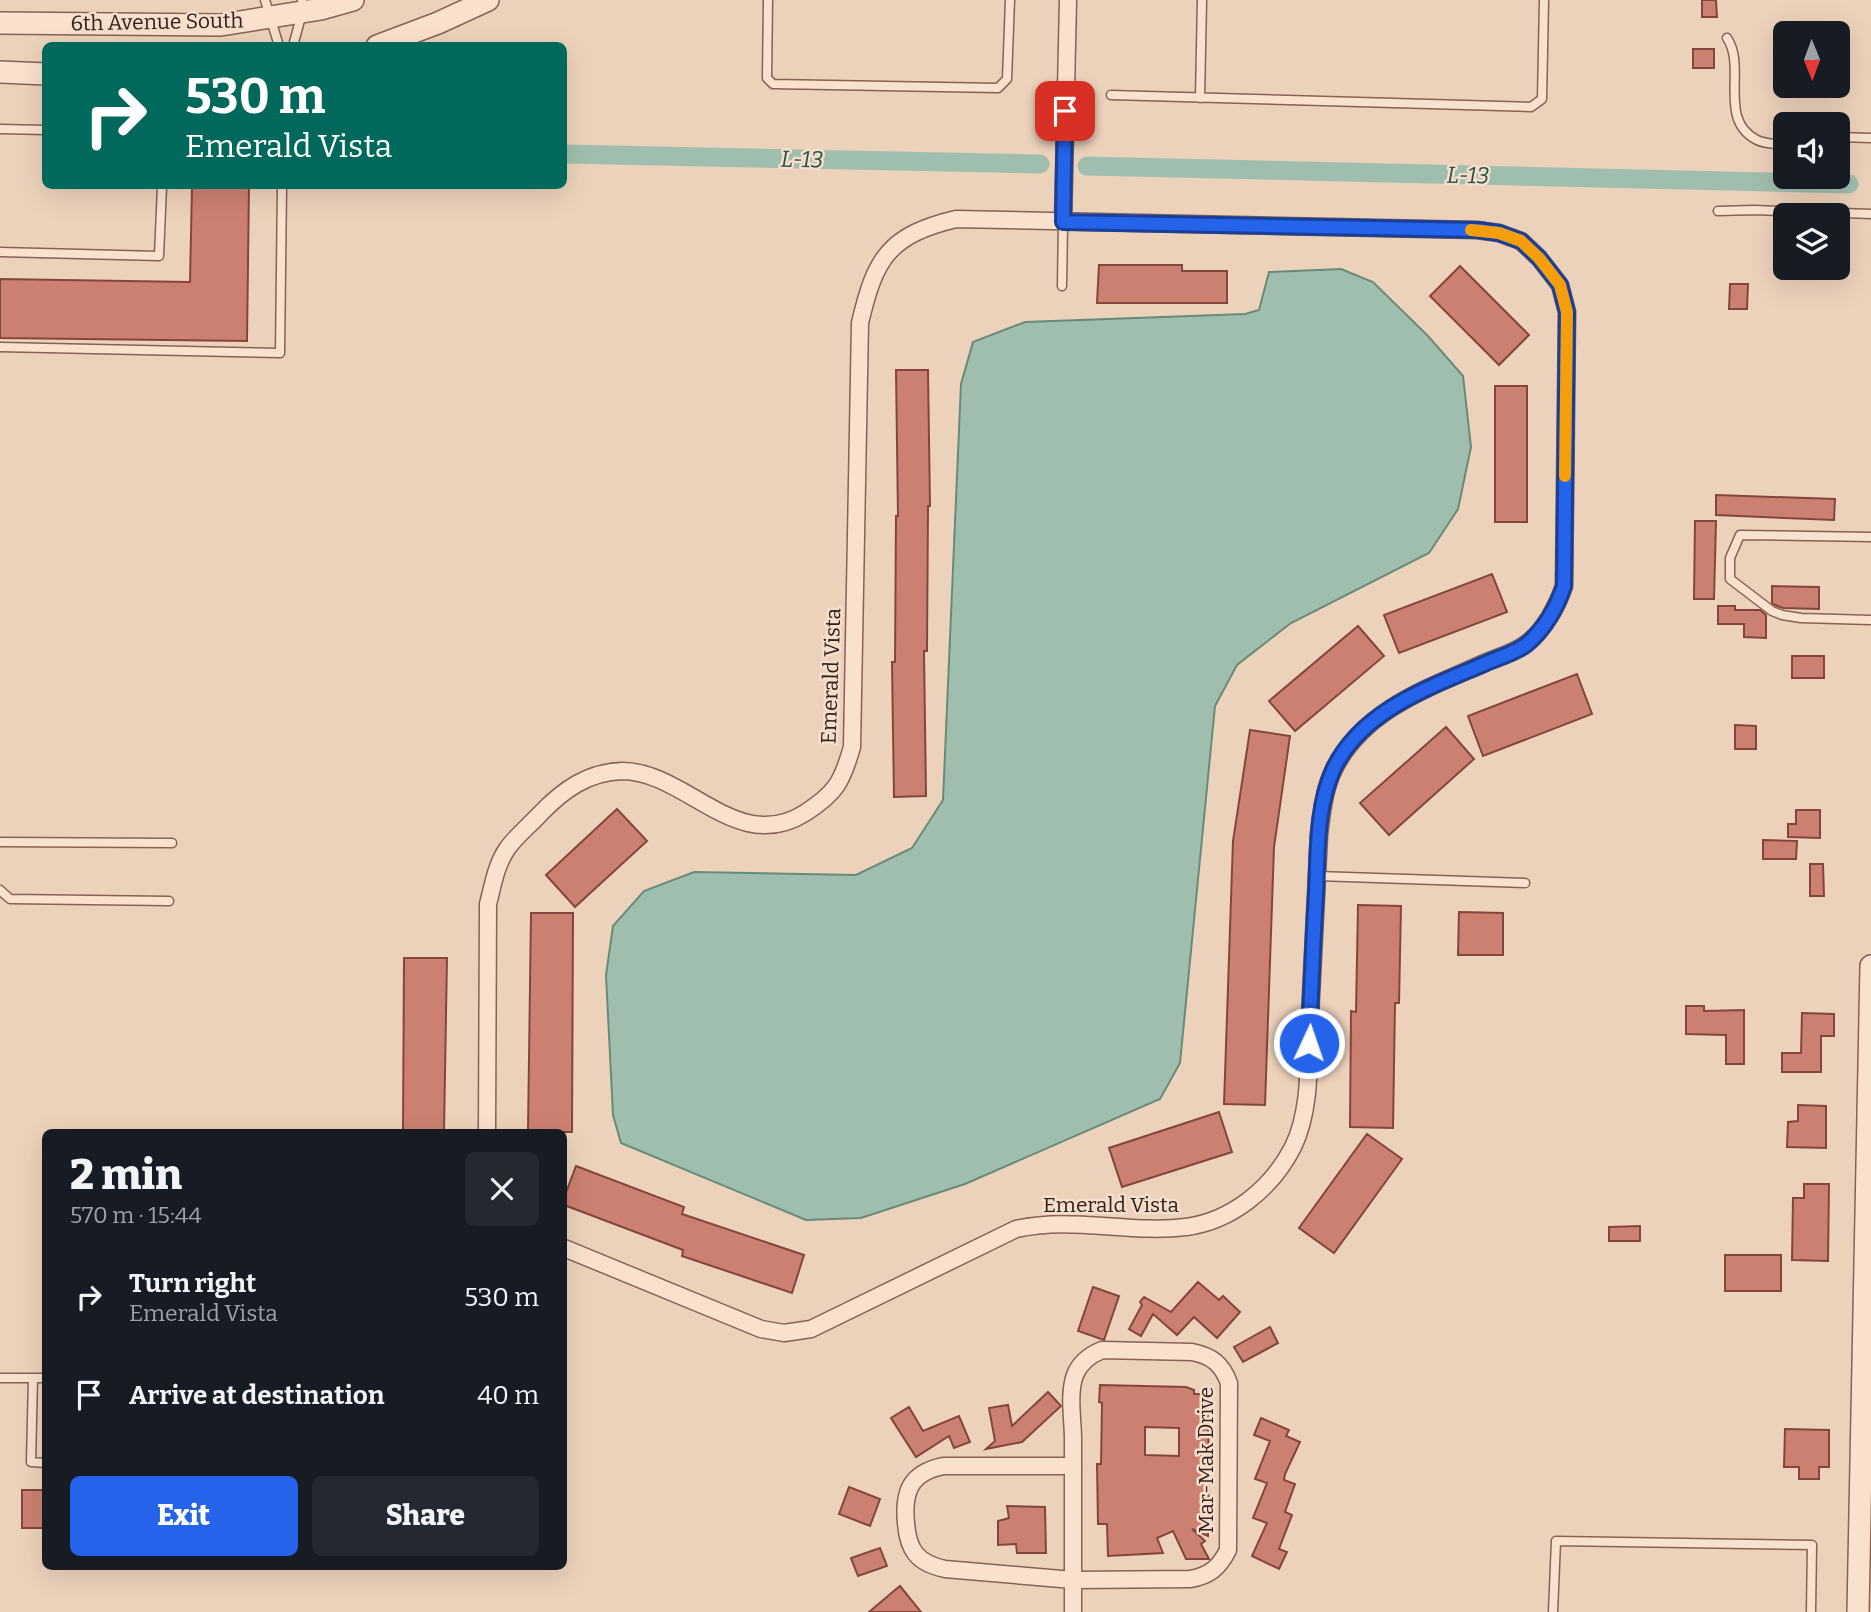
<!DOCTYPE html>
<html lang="en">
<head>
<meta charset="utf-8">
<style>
	body { margin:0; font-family:Bitter,serif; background:#242831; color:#f1f3f6; height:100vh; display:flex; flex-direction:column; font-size:26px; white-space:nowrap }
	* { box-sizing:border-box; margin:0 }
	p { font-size:23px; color:#9ea1a6 }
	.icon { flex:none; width:38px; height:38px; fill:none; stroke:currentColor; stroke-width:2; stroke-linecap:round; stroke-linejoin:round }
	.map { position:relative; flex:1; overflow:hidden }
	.sheet { position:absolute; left:42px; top:1129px; width:525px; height:441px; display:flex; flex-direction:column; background:#171b24; border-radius:10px; box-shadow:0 7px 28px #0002 }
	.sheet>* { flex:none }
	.hud { position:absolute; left:42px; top:42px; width:525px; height:147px; border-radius:10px; box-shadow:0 7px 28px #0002; background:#00695c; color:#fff; overflow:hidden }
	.needle { width:46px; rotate:179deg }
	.fabs { position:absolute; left:1773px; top:21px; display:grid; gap:14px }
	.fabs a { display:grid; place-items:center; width:77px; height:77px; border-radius:10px; background:#171b24; box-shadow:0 7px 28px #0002; font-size:35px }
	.pin { position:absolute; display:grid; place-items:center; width:60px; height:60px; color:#fff; margin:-30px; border-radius:14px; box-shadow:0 4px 10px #0006 }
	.me { position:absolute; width:77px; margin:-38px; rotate:3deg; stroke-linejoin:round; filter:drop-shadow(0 0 5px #0008) }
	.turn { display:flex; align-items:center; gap:24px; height:147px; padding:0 28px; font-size:32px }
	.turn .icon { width:91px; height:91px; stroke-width:2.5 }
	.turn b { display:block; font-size:49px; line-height:60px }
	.round { display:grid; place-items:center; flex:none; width:74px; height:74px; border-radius:10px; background:#242831 }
	.overview { display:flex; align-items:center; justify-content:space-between; height:119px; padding:0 28px }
	h1 { font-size:42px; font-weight:800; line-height:52px }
	.primary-button { display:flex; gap:14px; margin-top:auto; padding:14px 28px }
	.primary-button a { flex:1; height:80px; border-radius:10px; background:#2563eb; color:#fff; font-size:28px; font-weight:800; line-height:80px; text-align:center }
	.primary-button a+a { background:#242831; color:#f1f3f6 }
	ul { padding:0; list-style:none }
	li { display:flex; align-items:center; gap:21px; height:98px; padding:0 28px }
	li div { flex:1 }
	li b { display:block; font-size:26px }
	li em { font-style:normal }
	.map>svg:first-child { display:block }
	.water { fill:#a0beae; stroke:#688b79; stroke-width:2 }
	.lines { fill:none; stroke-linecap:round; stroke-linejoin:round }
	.canal { stroke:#a0beae; stroke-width:19 }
	.building { fill:#cc8071; stroke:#84463b; stroke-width:2; fill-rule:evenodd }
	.service-casing { stroke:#856355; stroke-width:11 }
	.minor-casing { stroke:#856355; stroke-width:19 }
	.tertiary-casing { stroke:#856355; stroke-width:24 }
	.service { stroke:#f9e1ce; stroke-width:8 }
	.minor { stroke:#f9e1ce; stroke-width:16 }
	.tertiary { stroke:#f9e1ce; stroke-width:21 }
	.route-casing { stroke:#184099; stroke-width:18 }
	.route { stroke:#2563eb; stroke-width:12 }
	.slow { stroke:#f59e0b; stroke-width:12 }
	.labels { text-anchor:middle; stroke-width:5; stroke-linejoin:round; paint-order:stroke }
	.street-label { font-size:21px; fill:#33201a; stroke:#f5decb }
	.water-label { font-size:23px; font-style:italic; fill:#295446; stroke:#f5decb }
</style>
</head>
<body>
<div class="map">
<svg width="1871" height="1612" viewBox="0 0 1871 1612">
	<rect width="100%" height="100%" fill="#edd2bb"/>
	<path class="water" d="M 1341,269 L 1373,282 L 1428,336 L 1463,376 L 1471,447 L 1458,509 L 1429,553 L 1291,623 L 1237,665 L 1215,706 L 1180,1063 L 1160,1099 L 965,1184 L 861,1218 L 806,1220 L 621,1143 L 613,1115 L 606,975 L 613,926 L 644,891 L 694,872 L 856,875 L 912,848 L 943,800 L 961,384 L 973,342 L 1025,322 L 1245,314 L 1259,310 L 1269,272 Z"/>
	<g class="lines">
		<path class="canal" d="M 564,154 L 1040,164
			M 1087,166 L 1849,184"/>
	</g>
	<path class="building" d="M 1702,0 L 1716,0 L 1717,17 L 1702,17 Z
		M 1693,49 L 1714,49 L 1714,68 L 1693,68 Z
		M 192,186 L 249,186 L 247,341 L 0,338 L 0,279 L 190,282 Z
		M 1099,265 L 1182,265 L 1182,271 L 1227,271 L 1227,303 L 1097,303 Z
		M 1460,266 L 1529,335 L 1499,365 L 1430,296 Z
		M 1730,284 L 1748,284 L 1747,309 L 1729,309 Z
		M 896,370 L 928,370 L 930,506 L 928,506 L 927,651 L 924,651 L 926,796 L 894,797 L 892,662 L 895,662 L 896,516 L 898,516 Z
		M 1495,386 L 1527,386 L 1527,522 L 1495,522 Z
		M 1716,495 L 1835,499 L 1834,520 L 1716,515 Z
		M 1695,521 L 1716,521 L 1714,599 L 1694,599 Z
		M 1492,574 L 1507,612 L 1399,653 L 1384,615 Z
		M 1772,586 L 1819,587 L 1819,609 L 1783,608 L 1775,605 L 1772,603 Z
		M 1718,606 L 1735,606 L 1735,610 L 1760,610 L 1766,615 L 1766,638 L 1744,637 L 1744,624 L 1718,624 Z
		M 1358,626 L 1384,656 L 1295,731 L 1269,701 Z
		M 1792,656 L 1824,656 L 1824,678 L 1792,678 Z
		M 1577,674 L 1592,714 L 1483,756 L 1468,716 Z
		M 1735,725 L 1756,726 L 1756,749 L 1735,749 Z
		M 1446,727 L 1474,759 L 1389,835 L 1360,803 Z
		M 1250,730 L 1290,736 L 1274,847 L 1265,1105 L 1224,1104 L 1233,841 Z
		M 617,809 L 647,841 L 575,907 L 546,875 Z
		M 1796,810 L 1820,810 L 1820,838 L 1788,837 L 1788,824 L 1796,824 Z
		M 1763,840 L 1797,841 L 1796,859 L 1763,859 Z
		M 1810,864 L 1823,864 L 1824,896 L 1810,896 Z
		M 1358,905 L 1401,906 L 1399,1003 L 1395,1003 L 1393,1128 L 1350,1127 L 1351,1011 L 1356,1012 Z
		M 1459,912 L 1503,913 L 1503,955 L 1458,955 Z
		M 531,913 L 573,913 L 572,1132 L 528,1132 Z
		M 404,958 L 447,958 L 444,1132 L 403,1132 Z
		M 1686,1006 L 1704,1006 L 1704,1011 L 1744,1010 L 1744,1064 L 1726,1064 L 1726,1035 L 1686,1034 Z
		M 1802,1013 L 1834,1014 L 1834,1036 L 1821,1036 L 1821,1072 L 1782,1072 L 1782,1053 L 1801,1053 Z
		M 1798,1105 L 1826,1106 L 1826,1148 L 1787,1147 L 1788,1122 L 1798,1121 Z
		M 1219,1112 L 1232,1152 L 1122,1187 L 1109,1148 Z
		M 1367,1134 L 1402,1159 L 1334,1253 L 1299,1228 Z
		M 576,1166 L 684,1207 L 682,1214 L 804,1255 L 792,1293 L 682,1256 L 683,1250 L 564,1205 L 564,1198 Z
		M 1804,1184 L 1829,1184 L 1828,1261 L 1792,1260 L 1793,1198 L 1804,1198 Z
		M 1640,1226 L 1640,1241 L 1609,1241 L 1609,1227 Z
		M 1725,1255 L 1781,1255 L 1781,1291 L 1725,1291 Z
		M 1198,1282 L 1219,1300 L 1223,1296 L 1240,1312 L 1217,1338 L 1194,1317 L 1177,1335 L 1153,1314 L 1141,1336 L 1129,1329 L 1142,1305 L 1140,1302 L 1144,1297 L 1171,1312 Z
		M 1093,1287 L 1119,1296 L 1104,1340 L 1078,1331 Z
		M 1270,1327 L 1278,1343 L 1243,1362 L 1234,1347 Z
		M 1100,1385 L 1186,1387 L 1194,1390 L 1194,1394 L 1207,1394 L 1209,1457 L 1208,1536 L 1192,1529 L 1205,1541 L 1201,1544 L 1209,1559 L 1186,1559 L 1173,1531 L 1157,1538 L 1163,1553 L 1108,1556 L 1107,1524 L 1098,1524 L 1097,1464 L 1101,1464 L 1102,1403 L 1099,1402 ZM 1145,1427 L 1179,1428 L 1179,1456 L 1145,1455 Z
		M 1048,1392 L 1061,1406 L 1022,1442 L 986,1449 L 995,1441 L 989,1408 L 1008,1405 L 1012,1426 Z
		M 909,1407 L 923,1431 L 959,1416 L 970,1442 L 954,1448 L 949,1436 L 916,1457 L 891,1418 Z
		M 1261,1418 L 1289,1430 L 1286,1436 L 1300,1442 L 1285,1474 L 1284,1480 L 1295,1484 L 1285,1512 L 1292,1515 L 1279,1549 L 1287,1552 L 1279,1569 L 1252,1556 L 1267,1523 L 1253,1518 L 1267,1483 L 1255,1479 L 1270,1441 L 1254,1435 Z
		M 1785,1429 L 1829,1430 L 1829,1467 L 1819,1467 L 1819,1479 L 1799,1479 L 1799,1467 L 1784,1467 Z
		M 849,1487 L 880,1499 L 870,1526 L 839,1514 Z
		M 22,1490 L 46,1490 L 46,1528 L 22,1528 Z
		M 1007,1506 L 1045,1507 L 1046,1553 L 1017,1553 L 1016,1544 L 998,1545 L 998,1521 L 1009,1518 Z
		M 880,1548 L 887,1566 L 858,1576 L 851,1558 Z
		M 900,1586 L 921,1612 L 869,1612 L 895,1590 Z"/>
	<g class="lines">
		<g class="service-casing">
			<path id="service" d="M 265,0 L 279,46
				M 768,0 L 767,78 L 773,84 L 998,88 L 1007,79 L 1010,0
				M 1727,38 C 1747,67 1717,120 1757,140 C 1765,144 1777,144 1785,145
				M 293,46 L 302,13 L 302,0
				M 1111,95 L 1531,107 L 1542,99 L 1544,0
				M 1200,98 L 1202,0
				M 0,129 L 46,130
				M 1838,137 L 1871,138
				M 1718,211 L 1754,210 L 1871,214
				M 0,252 L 159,256 L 162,186
				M 1062,286 L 1063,222
				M 0,347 L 280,353 L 282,186
				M 1871,537 L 1740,535 L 1730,558 L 1730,579 L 1772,611 L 1782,615 L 1801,618 L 1871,620
				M 0,842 L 172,843
				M 1317,876 L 1525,883
				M 0,890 L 10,899 L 169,901
				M 0,1378 L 46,1378
				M 33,1378 L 31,1462 L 46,1463
				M 1553,1612 L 1556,1541 L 1812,1545 L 1811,1612"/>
		</g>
		<g class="minor-casing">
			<path id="minor" d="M 1063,222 L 1068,0
				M 487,1132 L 488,904 C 493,885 496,865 507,849 C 516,836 530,825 540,814 C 563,790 588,772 622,771 C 686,771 737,856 805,813 C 836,793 842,782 852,747 L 860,323 C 875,258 889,235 956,219 L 1477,230 L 1499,233 L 1521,241 L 1539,258 L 1560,285 L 1567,312 L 1564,586 C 1557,606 1544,631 1526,644 C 1516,652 1499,657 1487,662 C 1431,687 1366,708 1335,767 C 1324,788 1322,811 1319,835 C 1316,895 1313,955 1310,1016 C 1308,1058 1312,1108 1293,1147 C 1272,1188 1232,1221 1186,1227 C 1130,1234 1072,1216 1016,1229 L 811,1329 L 784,1333 L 761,1329 L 564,1248
				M 1073,1466 L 943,1466 C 910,1473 903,1492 906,1523 C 908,1550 917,1563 945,1569 L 1073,1580 L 1190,1579 C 1209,1576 1219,1568 1228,1550 L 1229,1383 C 1222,1364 1212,1356 1192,1352 L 1102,1350 C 1090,1355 1080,1362 1075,1375 C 1068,1394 1073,1420 1073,1439 C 1073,1497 1073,1554 1073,1612"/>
		</g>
		<g class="tertiary-casing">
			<path id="tertiary" d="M 0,23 L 221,25 L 321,9 L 353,0
				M 377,46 L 438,23 L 488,0
				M 0,72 L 46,74
				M 1858,1612 L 1871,966"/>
		</g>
		<use href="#service" class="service"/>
		<use href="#minor" class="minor"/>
		<use href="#tertiary" class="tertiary"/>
	</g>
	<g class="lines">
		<g class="route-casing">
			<path id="route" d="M 1065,111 L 1063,222 L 1478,230 L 1499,233 L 1521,241 L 1539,258 L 1560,285 L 1567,312 L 1564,586 C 1557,607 1544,629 1527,644 C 1516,653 1497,658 1484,664 C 1428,688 1363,710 1334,768 C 1316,807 1318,852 1316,894 C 1313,944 1311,993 1309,1043"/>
		</g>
		<use href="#route" class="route"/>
		<path class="slow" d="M 1471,230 L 1499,233 L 1521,241 L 1539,258 L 1560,285 L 1567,312 L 1565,476"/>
	</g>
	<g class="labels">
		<g class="street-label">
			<text transform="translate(157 22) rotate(-1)" y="7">6th Avenue South</text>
			<text transform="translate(831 676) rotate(-88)" y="7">Emerald Vista</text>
			<text x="1111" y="1212">Emerald Vista</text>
			<text transform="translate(1206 1460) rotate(-90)" y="7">Mar-Mak Drive</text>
		</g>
		<g class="water-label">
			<text transform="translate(802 159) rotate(1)" y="8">L-13</text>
			<text transform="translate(1468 175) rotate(1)" y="8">L-13</text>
		</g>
	</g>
</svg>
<div class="fabs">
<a><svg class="needle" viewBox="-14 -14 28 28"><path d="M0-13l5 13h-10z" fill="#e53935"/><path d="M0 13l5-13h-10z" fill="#9ea1a6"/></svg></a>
<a><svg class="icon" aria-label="sound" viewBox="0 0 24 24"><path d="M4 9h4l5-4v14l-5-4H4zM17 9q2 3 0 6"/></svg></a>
<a><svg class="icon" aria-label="layers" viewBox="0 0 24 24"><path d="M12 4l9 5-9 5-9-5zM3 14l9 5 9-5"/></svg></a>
</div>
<div class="pin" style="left:1065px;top:111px;background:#d93025"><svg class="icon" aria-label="arrive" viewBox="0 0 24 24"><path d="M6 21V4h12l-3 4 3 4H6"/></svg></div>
<svg class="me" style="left:1309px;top:1043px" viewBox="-20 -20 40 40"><circle r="17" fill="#2563eb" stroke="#fff" stroke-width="3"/><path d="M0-11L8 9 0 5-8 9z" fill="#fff"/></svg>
<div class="hud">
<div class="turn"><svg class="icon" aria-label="right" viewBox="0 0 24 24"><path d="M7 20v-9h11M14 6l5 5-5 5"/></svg><div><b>530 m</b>Emerald Vista</div></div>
</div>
<section class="sheet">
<div class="overview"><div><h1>2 min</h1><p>570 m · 15:44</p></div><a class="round"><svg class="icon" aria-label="close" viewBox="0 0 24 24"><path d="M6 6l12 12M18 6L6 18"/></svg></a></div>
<ul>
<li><svg class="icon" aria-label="right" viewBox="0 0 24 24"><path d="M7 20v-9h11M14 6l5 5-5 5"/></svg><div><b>Turn right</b><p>Emerald Vista</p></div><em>530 m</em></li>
<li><svg class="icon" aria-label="arrive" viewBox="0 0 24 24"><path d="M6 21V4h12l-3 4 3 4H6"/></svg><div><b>Arrive at destination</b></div><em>40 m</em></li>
</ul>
<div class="primary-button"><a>Exit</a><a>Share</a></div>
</section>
</div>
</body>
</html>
